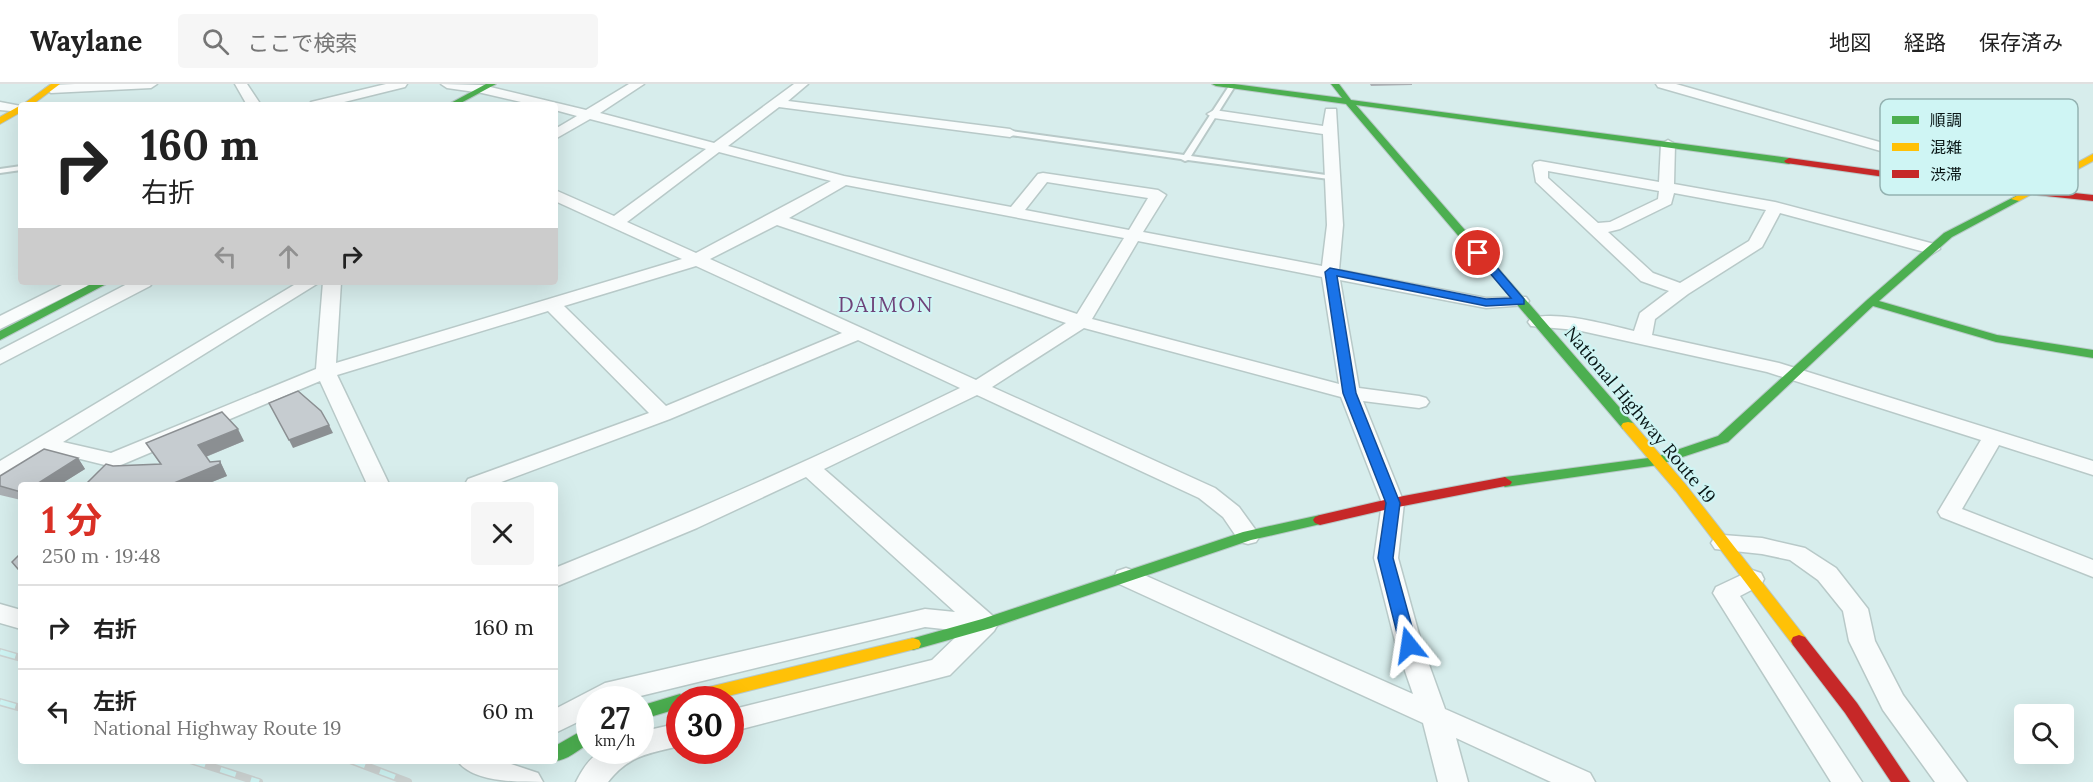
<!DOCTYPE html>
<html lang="ja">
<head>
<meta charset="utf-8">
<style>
	body { margin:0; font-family:Lora,"Noto Sans JP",serif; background:#f6f6f6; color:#222; height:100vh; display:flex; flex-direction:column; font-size:22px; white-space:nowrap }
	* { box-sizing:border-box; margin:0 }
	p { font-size:20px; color:#767676 }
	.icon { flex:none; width:33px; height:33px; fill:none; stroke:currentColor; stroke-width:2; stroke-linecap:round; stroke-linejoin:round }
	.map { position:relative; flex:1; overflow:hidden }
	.sheet { position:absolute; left:18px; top:398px; width:540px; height:282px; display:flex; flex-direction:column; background:#fff; border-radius:6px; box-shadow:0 6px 24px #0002 }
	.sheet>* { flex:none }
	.guide { position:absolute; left:18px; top:18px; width:540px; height:183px; border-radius:6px; box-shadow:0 6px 24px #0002; background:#fff; color:#222; overflow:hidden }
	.controls { position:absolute; left:2014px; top:620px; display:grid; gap:12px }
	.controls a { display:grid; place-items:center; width:60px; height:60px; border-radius:6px; background:#fff; box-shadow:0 6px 24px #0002; font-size:30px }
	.speed { position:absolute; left:576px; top:602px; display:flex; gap:12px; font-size:30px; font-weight:700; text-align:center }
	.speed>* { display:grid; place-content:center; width:78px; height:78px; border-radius:50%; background:#fff; box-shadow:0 6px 24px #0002; line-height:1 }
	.speed small { font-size:15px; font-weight:400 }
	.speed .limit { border:9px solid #d22; background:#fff; color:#111 }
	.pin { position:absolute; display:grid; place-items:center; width:51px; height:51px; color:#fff; margin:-26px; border:3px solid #fff; border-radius:50%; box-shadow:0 2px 6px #0007 }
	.me { position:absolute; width:66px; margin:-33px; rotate:345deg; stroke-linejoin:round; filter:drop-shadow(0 0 4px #0008) }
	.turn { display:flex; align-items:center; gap:21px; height:126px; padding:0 24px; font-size:27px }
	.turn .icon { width:78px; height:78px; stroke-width:2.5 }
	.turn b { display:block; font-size:42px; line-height:51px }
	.lanes { display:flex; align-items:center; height:57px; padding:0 24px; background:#0003; justify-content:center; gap:30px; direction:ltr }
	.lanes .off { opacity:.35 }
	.round { display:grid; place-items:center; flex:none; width:63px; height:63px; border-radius:6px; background:#f6f6f6 }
	.overview { display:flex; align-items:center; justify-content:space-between; height:102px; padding:0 24px }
	h1 { font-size:36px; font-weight:700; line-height:45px; color:#d93025 }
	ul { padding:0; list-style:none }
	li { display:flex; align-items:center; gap:18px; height:84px; padding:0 24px; border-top:2px solid #e0e0e0 }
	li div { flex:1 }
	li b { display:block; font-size:22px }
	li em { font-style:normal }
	header { display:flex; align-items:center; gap:36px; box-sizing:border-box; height:84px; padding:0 30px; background:#fff; border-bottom:2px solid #e0e0e0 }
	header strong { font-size:28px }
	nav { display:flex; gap:33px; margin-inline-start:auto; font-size:21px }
	.search { width:420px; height:54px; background:#f6f6f6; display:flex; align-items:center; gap:15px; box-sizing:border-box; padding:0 21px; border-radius:6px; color:#767676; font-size:22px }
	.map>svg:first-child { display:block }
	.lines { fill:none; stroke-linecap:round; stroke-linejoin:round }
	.lane-casing { stroke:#b8c9c8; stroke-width:4 }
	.street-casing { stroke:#b8c9c8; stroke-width:3 }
	.fast-casing { stroke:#b8c9c8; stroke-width:2 }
	.slow-casing { stroke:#b8c9c8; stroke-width:2 }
	.jam-casing { stroke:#b8c9c8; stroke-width:2 }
	.lane { fill:#f9fcfc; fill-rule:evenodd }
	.street { fill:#f9fcfc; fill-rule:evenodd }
	.fast { fill:#4caf50; fill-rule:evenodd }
	.slow { fill:#ffc107; fill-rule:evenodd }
	.jam { fill:#c62828; fill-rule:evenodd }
	.rail-casing { stroke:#cdd3d2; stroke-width:8 }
	.rail { stroke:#cff5f4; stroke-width:5; stroke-dasharray:16; stroke-linecap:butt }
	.wall { fill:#aaafb3 }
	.shaded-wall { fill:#8b8f92 }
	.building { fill:#c6ccd0; stroke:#8b8f92; stroke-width:1.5 }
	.route { fill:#1a73e8; stroke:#114b97; stroke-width:1.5 }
	.labels { text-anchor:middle; stroke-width:4.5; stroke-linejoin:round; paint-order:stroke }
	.street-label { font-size:18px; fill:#091616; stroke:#cff5f4 }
	.quarter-label { font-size:21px; letter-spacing:1.5px; fill:#6e4279; stroke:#cff5f4 }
	.key { fill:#cff5f4; stroke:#94b2b1; stroke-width:1.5 }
	.key-label { font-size:16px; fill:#091616 }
</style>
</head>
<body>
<header>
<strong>Waylane</strong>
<div class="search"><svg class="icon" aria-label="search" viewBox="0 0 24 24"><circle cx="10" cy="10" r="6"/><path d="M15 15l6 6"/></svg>ここで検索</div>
<nav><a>地図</a><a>経路</a><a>保存済み</a></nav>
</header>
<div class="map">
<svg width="2093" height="698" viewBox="0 0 2093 698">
	<rect width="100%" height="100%" fill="#d7edec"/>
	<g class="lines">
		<g class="lane-casing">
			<path id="lane" d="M 1232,0 L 1235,2 L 1191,72 L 1333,92 L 1336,92 L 1336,96 L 1188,76 L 1185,77 L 1181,75 L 1010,51 L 1007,49 L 1010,47 L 1184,71 L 1229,2 Z
				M 21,82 L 21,86 L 0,89 L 0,85 Z"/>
		</g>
		<g class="street-casing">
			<path id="street" d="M 75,0 L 157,0 L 151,4 L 51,9 L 45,5 L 51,1 Z
				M 235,0 L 247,0 L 261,21 L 247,21 Z
				M 386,0 L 407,0 L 405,3 L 332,21 L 309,21 L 311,18 Z
				M 441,0 L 482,1 L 586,26 L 629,0 L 644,0 L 600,29 L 714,59 L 794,0 L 808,0 L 788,17 L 1010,45 L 1017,49 L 1010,53 L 779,23 L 728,62 L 844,92 L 1011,123 L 1038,90 L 1043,89 L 1158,106 L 1166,111 L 1143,148 L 1322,182 L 1327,141 L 1323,50 L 1214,34 L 1207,30 L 1214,26 L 1323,42 L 1326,25 L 1336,25 L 1343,141 L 1339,186 L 1486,214 L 1526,213 L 1529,217 L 1526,221 L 1486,224 L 1340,196 L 1359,304 L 1419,312 L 1426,314 L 1429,318 L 1426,322 L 1419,324 L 1363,317 L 1404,419 L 1398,474 L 1422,561 L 1445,625 L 1590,689 L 1595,698 L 1551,698 L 1456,654 L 1468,698 L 1438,698 L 1423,639 L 1117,499 L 1114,493 L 1117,487 L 1126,484 L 1135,487 L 1413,610 L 1396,561 L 1374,474 L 1382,419 L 1341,313 L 1084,244 L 992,303 L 1215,404 L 1239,423 L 1260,452 L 1256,458 L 1248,460 L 1240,458 L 1223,433 L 1199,414 L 977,311 L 824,385 L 994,533 L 998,540 L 994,547 L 950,591 L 730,648 L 730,626 L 932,576 L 962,547 L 925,543 L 628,615 L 590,615 L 590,632 L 555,649 L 555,625 L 605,599 L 925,525 L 955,528 L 806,393 L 697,444 L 555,503 L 555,484 C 692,429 827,369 960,304 L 858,256 L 670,335 L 496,400 L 465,400 L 468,395 L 649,329 L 548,227 L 337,291 L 389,400 L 367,400 L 320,297 L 121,381 L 113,383 L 48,367 L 8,392 L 0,394 L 0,377 L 299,198 L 320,198 L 63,358 L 111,369 L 316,285 L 323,198 L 341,198 L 336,279 L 682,175 L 555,117 L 555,106 L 614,132 L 706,65 L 590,35 L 555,55 L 555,45 L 577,32 L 555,26 L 555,21 L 534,21 L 482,9 L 447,4 ZM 719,68 L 831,97 L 696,169 L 627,138 ZM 1047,98 L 1148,114 L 1129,146 L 1025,126 ZM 846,101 L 1124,154 L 1077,230 L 789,134 ZM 777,141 L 1066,239 L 976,296 L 710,175 ZM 1138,157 L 1322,193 L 1339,300 L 1092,235 ZM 696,182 L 842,249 L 666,322 L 564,222 Z
				M 1656,0 L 1676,0 L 1932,73 L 1934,76 L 1930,84 L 1934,96 L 1932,99 L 1922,99 L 1916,84 L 1919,78 L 1658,3 Z
				M 0,18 L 21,22 L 21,28 L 0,26 Z
				M 1668,56 L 1675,60 L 1674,100 L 1775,118 L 1938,161 L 1940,165 L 1932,170 L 1780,129 L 1762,163 L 1688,210 L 1655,235 L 1652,251 L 1779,279 L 2093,377 L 2093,391 L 1999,361 L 1962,425 L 2093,476 L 2093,493 L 1941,433 L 1938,428 L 1981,356 L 1767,288 L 1577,246 L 1531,242 L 1528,238 L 1531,234 C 1561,227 1604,240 1634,247 L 1640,229 L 1669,207 L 1641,197 L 1536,98 L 1533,81 L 1535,78 L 1540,77 L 1659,98 L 1661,60 ZM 1548,87 L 1659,107 L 1658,115 L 1610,138 L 1598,139 L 1548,94 ZM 1674,109 L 1766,126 L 1749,157 L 1680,199 L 1653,189 L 1608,148 L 1620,145 L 1671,120 Z
				M 68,198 L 90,198 L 87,202 L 0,245 L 0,232 Z
				M 131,198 L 153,198 L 150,202 L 0,280 L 0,266 Z
				M 1723,451 L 1762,454 L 1805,464 L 1836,484 L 1868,525 L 1875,557 L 1903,611 L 1967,698 L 1935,698 L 1883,626 L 1849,557 L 1843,527 L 1818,496 L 1790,476 L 1762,470 L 1715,465 L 1711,459 L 1715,453 Z
				M 1752,486 L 1761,489 L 1764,495 L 1761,501 L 1740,512 L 1862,698 L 1831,698 L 1713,509 L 1716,503 Z
				M 0,520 L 21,526 L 21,545 L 0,539 Z
				M 680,639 L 680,662 C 649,669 628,672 608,698 L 576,698 C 594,662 605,666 640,666 L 640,648 Z
				M 457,676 L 499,676 L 538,689 L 543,698 C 516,698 471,698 457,676 Z"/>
		</g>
		<g class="fast-casing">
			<path id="fast" d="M 486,0 L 496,0 L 457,21 L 447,21 Z
				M 1212,0 L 1234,0 L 1342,14 L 1331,0 L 1339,0 L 1351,16 L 1789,74 L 1794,77 L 1789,80 L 1356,21 L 1633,339 L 1635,342 L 1633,345 L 1623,345 L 1346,20 L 1216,2 Z
				M 2016,112 L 2019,113 L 2019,117 L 1952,153 L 1879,217 L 1997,251 L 2093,266 L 2093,274 L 1996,258 L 1873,222 L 1728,358 L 1658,381 L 1505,403 L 1498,398 L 1505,393 L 1656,373 L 1718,352 L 1867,216 L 1944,149 Z
				M 95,198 L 110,198 L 0,256 L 0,247 Z
				M 1320,431 L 1325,433 L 1327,436 L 1325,439 L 1251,456 L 991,544 L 913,566 L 907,564 L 905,560 L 907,556 L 982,535 L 1243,448 Z
				M 680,610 L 688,615 L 680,615 L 680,624 L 640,636 L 640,622 Z
				M 590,642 L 590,659 C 578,666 562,681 549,676 L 555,676 L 555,662 Z"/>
		</g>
		<g class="slow-casing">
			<path id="slow" d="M 51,0 L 60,0 L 32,21 L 22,21 Z
				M 21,21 L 21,28 L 0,40 L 0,33 Z
				M 2093,70 L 2093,77 L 2019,117 L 2011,115 Z
				M 1628,338 L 1633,339 L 1686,401 L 1805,553 L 1807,557 L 1805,561 L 1799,563 L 1793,561 L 1676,407 L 1623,345 L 1621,342 L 1623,339 Z
				M 913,554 L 919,556 L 921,560 L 919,564 L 716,615 L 679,615 L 682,610 L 688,608 Z"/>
		</g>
		<g class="jam-casing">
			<path id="jam" d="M 1789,74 L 1927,93 L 2093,111 L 2093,117 L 1927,99 L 1786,79 L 1784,77 Z
				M 1505,393 L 1512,398 L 1510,401 L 1393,424 L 1320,441 L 1315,439 L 1313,436 L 1315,433 L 1320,431 L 1393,414 Z
				M 1799,551 L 1805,553 L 1857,619 L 1910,698 L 1891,698 L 1845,629 L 1793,561 L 1791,557 L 1793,553 Z"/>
		</g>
		<use href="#lane" class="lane"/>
		<use href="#street" class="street"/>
		<use href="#fast" class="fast"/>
		<use href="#slow" class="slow"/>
		<use href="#jam" class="jam"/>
		<g class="rail-casing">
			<path id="rail" d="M 0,568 L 21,574
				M 0,618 L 21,624
				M 190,676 L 259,698
				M 350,676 L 408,698"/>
		</g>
		<use href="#rail" class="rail"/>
	</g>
	<path class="wall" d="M 1370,0 L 1412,0 L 1412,1 L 1371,2 Z
		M 244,357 L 206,373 L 210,378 L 220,377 L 227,392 L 207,400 L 86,400 L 160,380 L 146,359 Z
		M 78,374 L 85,385 L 61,400 L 21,400 L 21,416 L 0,411 L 0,392 Z"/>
	<path class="shaded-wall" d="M 329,341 L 333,349 L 293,364 L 289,356 Z
		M 238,345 L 244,357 L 205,373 L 198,361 Z
		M 78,374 L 85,385 L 61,400 L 37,400 Z
		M 220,377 L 227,392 L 207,400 L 175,400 L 174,399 Z"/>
	<path class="building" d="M 298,307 L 321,327 L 329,341 L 289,356 L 269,319 Z
		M 222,328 L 238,345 L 198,361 L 210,378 L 220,377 L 220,380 L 174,399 L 175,400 L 86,400 L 106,380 L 113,382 L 161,380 L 146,359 Z
		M 44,365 L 78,374 L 37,400 L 21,400 L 21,408 L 0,402 L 0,392 Z
		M 21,469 L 21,483 L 18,485 L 12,478 Z"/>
	<path class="route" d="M 1478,165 L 1482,166 L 1524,215 L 1524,220 L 1486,222 L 1337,192 L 1356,309 L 1400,419 L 1393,474 L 1417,561 L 1415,566 L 1409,567 L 1403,566 L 1400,561 L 1378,474 L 1386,419 L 1343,309 L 1325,188 L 1330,184 L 1486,215 L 1511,214 L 1473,169 Z"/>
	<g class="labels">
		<g class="street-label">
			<text transform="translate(1640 331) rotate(50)" y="6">National Highway Route 19</text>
		</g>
		<g class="quarter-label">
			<text x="886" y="228">DAIMON</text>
		</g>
	</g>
	<rect x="1880" y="15" width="198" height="96" rx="9" class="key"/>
	<rect x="1892" y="32" width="27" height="8" fill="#4caf50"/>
	<rect x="1892" y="59" width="27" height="8" fill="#ffc107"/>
	<rect x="1892" y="86" width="27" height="8" fill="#c62828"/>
	<g class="key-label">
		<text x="1930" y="42">順調</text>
		<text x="1930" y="69">混雑</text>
		<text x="1930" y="96">渋滞</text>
	</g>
</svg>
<div class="controls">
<a><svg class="icon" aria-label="search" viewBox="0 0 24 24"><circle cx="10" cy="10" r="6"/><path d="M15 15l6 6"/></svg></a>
</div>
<div class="speed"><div>27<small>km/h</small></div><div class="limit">30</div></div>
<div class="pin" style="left:1478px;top:169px;background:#d93025"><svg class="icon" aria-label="arrive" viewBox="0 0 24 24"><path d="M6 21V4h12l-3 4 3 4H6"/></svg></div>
<svg class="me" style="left:1409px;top:561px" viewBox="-20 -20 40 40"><path d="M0-17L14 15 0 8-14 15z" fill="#1a73e8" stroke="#fff" stroke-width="4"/></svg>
<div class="guide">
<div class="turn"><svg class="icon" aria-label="right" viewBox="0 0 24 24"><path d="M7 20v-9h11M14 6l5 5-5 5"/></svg><div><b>160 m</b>右折</div></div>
<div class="lanes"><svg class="icon off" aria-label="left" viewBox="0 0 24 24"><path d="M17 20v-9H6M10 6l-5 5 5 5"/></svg><svg class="icon off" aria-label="ahead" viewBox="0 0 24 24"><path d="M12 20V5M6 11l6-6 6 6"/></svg><svg class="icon" aria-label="right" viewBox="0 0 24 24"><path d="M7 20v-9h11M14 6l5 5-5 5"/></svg></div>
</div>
<section class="sheet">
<div class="overview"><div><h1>1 分</h1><p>250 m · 19:48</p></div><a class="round"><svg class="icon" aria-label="close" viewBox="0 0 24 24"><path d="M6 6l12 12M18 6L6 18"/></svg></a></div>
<ul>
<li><svg class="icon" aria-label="right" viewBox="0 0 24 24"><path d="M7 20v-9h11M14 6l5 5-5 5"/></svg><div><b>右折</b></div><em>160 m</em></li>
<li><svg class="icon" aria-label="left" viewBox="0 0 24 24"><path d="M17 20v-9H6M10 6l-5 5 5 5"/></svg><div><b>左折</b><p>National Highway Route 19</p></div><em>60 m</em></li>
</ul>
</section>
</div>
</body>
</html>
